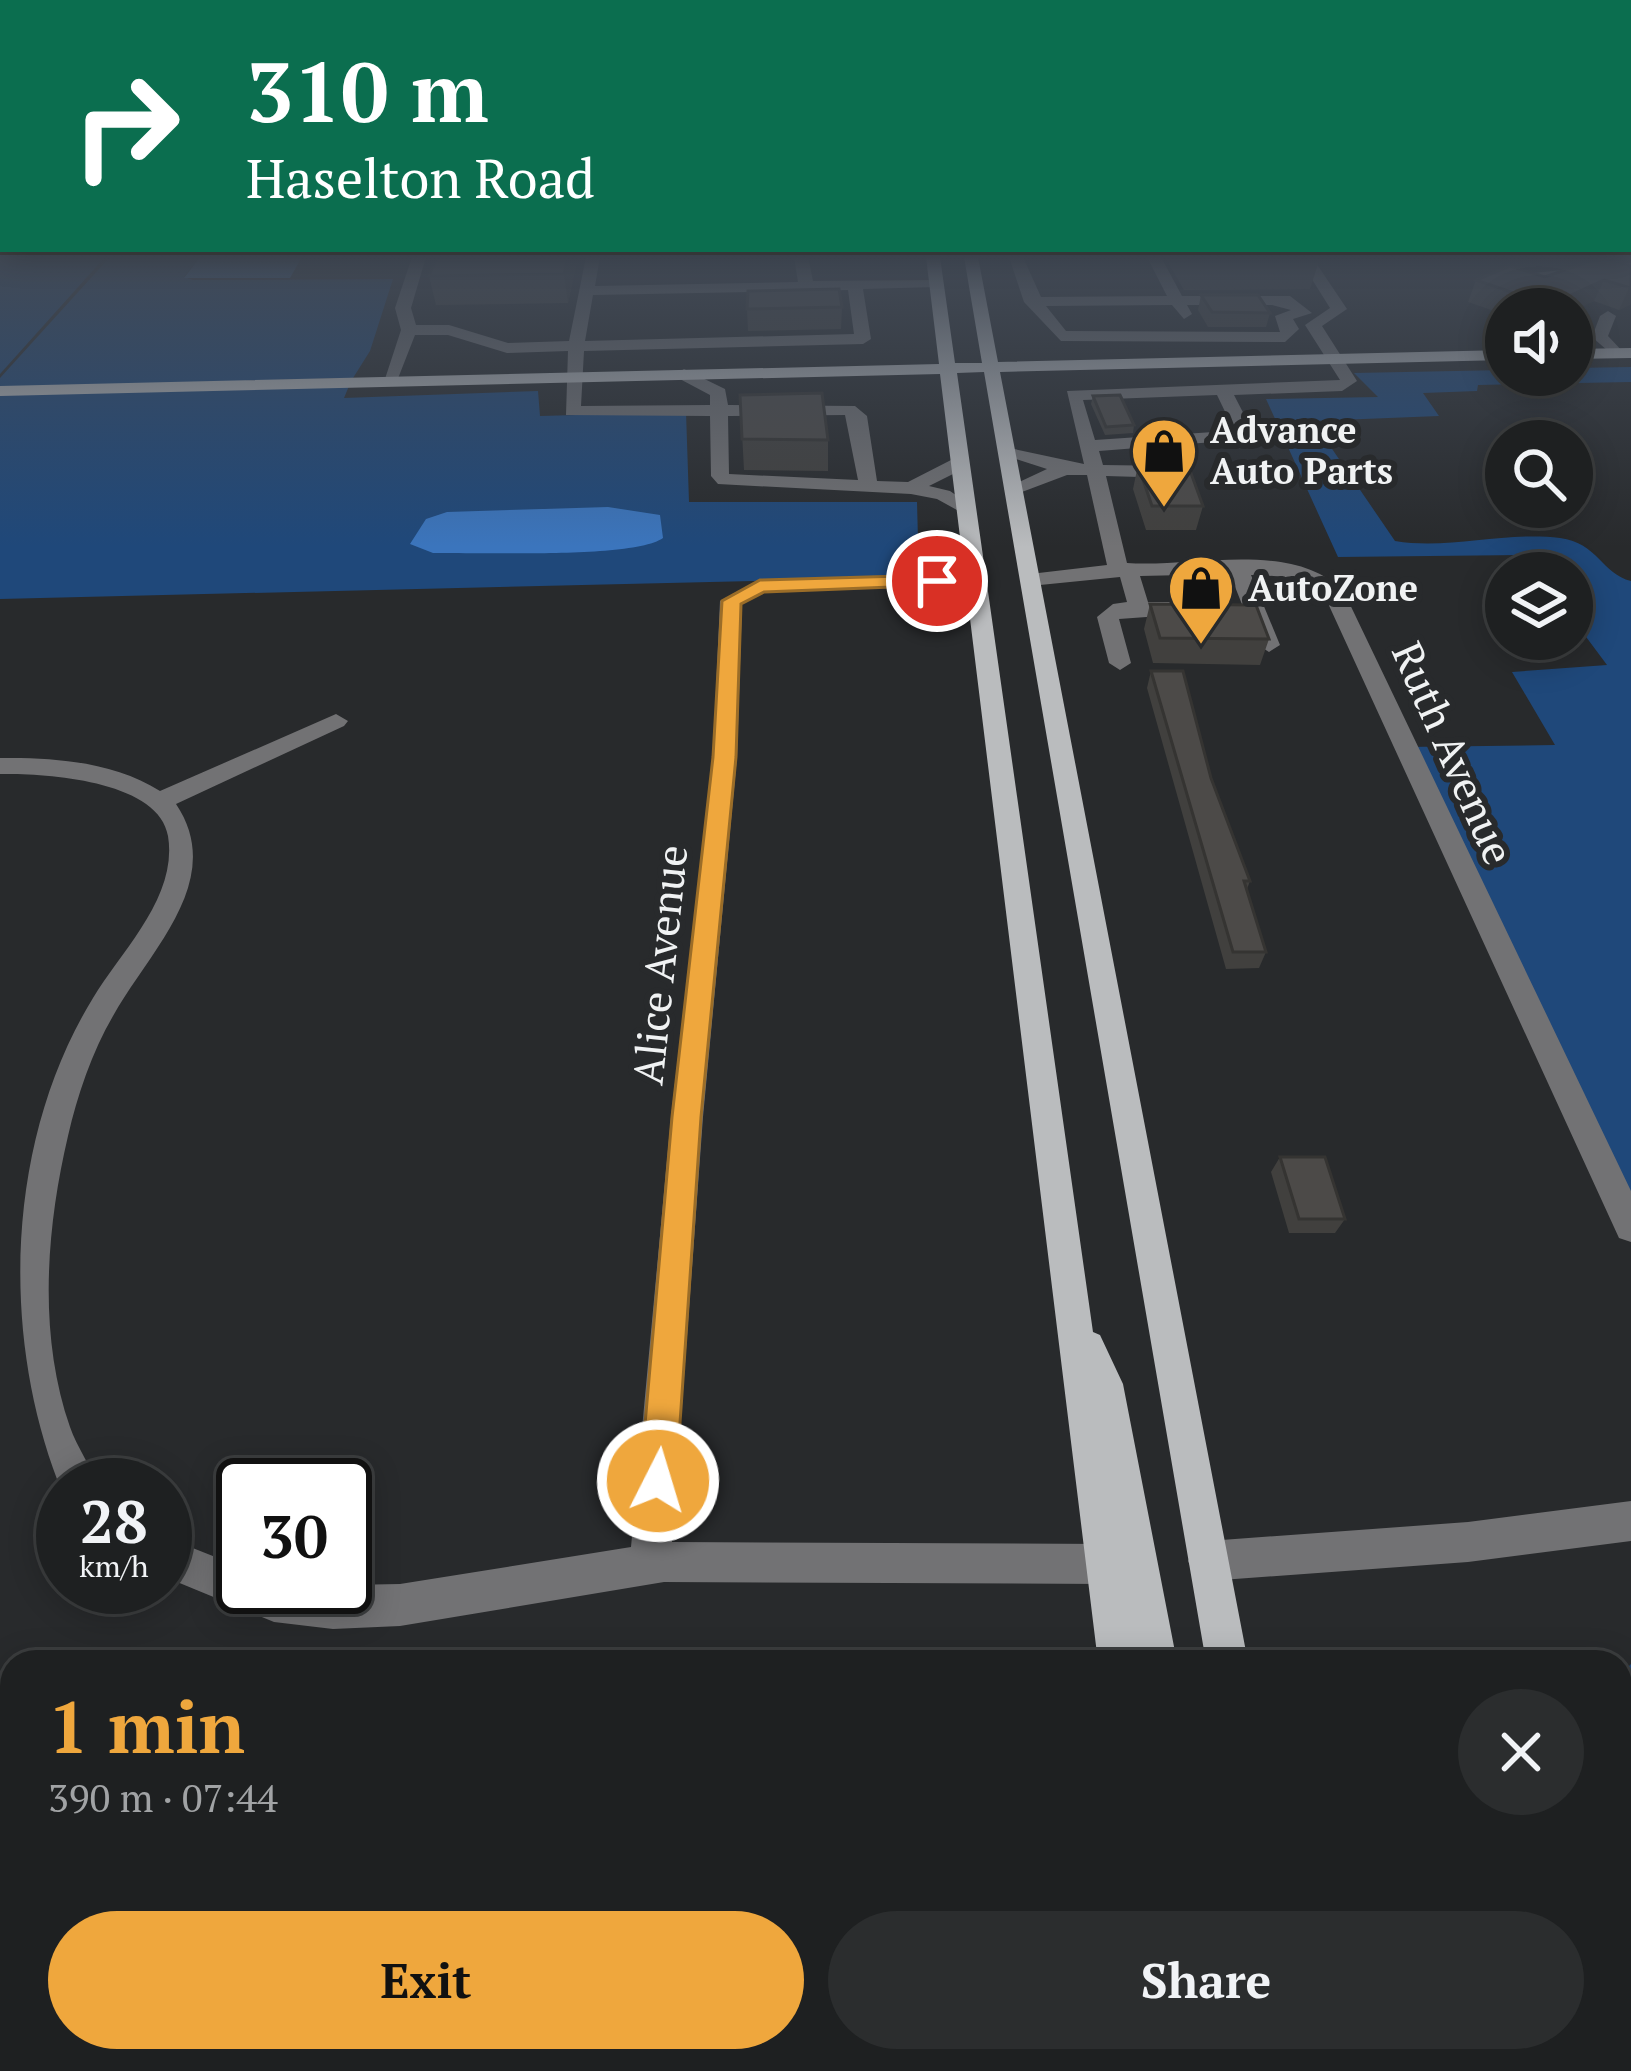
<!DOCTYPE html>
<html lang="en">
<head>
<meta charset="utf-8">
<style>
	body { margin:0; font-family:"PT Serif",serif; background:#2b2d2e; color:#f1f3f6; height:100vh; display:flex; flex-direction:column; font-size:45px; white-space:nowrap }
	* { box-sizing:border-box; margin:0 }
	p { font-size:39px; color:#a1a3a5 }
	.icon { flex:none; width:66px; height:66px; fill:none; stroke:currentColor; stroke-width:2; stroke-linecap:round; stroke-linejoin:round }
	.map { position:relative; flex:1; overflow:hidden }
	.sheet { position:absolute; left:0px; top:1650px; width:1632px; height:423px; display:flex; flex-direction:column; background:#1e2021; border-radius:36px 36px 0 0; box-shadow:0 6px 30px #0003,0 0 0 3px #3c3e3f }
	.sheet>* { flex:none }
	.hud { position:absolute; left:0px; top:0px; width:1632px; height:252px; box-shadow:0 6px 30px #0003,0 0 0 3px #3c3e3f; background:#0b6e4f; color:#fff; overflow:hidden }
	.buttons { position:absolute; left:1485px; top:288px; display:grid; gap:24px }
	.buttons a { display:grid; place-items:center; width:108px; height:108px; border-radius:50%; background:#1e2021; box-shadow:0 6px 30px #0003,0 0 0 3px #3c3e3f; font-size:60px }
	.speed { position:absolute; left:36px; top:1458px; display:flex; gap:24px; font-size:60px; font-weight:700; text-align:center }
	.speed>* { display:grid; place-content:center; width:156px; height:156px; border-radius:50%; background:#1e2021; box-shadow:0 6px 30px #0003,0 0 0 3px #3c3e3f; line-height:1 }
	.speed small { font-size:30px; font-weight:400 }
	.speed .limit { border:6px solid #111; border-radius:18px; background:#fff; color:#111 }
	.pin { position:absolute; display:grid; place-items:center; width:102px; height:102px; color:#fff; margin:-51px; border:6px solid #fff; border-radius:50%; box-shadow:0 3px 12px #0007 }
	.me { position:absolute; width:132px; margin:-66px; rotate:5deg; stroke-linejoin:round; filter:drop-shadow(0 0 9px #0008) }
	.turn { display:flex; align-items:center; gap:42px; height:252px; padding:0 48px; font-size:54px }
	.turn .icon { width:156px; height:156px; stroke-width:2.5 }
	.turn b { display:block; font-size:84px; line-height:102px }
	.round { display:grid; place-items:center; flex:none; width:126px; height:126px; border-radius:63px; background:#2b2d2e }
	.head { display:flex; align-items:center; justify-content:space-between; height:204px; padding:0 48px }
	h1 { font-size:72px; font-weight:700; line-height:90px; color:#efa73d }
	.cta { display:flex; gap:24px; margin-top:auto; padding:24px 48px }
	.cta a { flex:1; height:138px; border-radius:72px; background:#efa73d; color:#111; font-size:48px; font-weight:700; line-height:138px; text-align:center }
	.cta a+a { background:#2b2d2e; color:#f1f3f6 }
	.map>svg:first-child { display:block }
	.green { fill:#1f487a }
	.water { fill:#3b75bd }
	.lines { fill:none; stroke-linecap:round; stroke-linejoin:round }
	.minor { fill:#727274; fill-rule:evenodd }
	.major { fill:#babcbe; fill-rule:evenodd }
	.wall { fill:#41403e }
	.shaded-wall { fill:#353432 }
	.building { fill:#4c4a48; stroke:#353432; stroke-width:3 }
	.route { fill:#efa73d; stroke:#9b6d28; stroke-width:3 }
	.labels { text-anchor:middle; stroke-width:12; stroke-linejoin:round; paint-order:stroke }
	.far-poi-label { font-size:36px; font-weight:bold; fill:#f0f2f3; stroke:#282a2c; text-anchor:start }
	.street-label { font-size:42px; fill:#f0f2f3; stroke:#282a2c }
</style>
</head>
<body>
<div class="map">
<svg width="1631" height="2071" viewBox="0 0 1631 2071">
	<rect width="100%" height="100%" fill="#282a2c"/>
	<path class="green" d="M 0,257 L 105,257 L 0,374 Z
		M 110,257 L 200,257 L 184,277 L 193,280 L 393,279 L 370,351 L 353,378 L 0,387 L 0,378 Z
		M 1631,367 L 1631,382 L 1478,385 L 1477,391 L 1423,393 L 1439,416 L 1313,421 L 1395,541 C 1449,550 1506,531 1560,538 C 1598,543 1602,574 1631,581 L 1631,1204 L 1404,747 L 1555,745 L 1512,672 L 1607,665 L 1572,618 L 1572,573 L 1538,573 L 1523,555 L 1338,557 L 1266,399 L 1378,397 L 1354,373 L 1506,370 L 1506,375 L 1572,375 L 1572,368 Z
		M 349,386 L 344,398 L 538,391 L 540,416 L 686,412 L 689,502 L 917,502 L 919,577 L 0,599 L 0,395 Z
		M 1631,1664 L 1631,2071 L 1372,2071 L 1370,2061 L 1620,2061 L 1620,1675 Z"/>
	<path class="water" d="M 200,257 L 302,257 L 290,278 L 184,278 Z
		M 608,507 L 660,515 L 663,538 C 634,559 478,552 433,553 L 410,544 L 426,519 L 447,512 Z"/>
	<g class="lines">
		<path class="minor" d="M 412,257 L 426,257 L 411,308 L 416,325 L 449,325 L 508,343 L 569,341 L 586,257 L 600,257 L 595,286 L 798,282 L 794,257 L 808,257 L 813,281 L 942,280 L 937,287 L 863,289 L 871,339 L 863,344 L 584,351 L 581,406 L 710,405 L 710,395 L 678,378 L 676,374 L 684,369 L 725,389 L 728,405 L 855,406 L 867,416 L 877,481 L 908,482 L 953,459 L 967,459 L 967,467 L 929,486 L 950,491 L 976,509 L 966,515 L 937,499 L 911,494 L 718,484 L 711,476 L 710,416 L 566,415 L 568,351 L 507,353 L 448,335 L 415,335 L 397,381 L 383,385 L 401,330 L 395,308 ZM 848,290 L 854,334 L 585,341 L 593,295 ZM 845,415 L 858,480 L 729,474 L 728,416 Z
			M 1009,257 L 1023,257 L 1041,297 L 1167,296 L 1147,257 L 1161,257 L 1182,296 L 1290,296 L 1312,313 L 1293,319 L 1299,329 L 1285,342 L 1061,341 L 1024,302 ZM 1172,305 L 1184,319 L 1192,314 L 1187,305 L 1272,305 L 1291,310 L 1275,316 L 1280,332 L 1066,331 L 1046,306 Z
			M 1298,257 L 1312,257 L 1347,309 L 1322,326 L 1357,381 L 1342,391 L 1234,395 L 1250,426 L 1239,440 L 1099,451 L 1103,465 L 1174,466 L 1183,472 L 1174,478 L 1106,476 L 1127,563 C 1192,568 1294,539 1344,592 L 1631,1191 L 1631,1242 L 1619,1238 L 1326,599 C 1306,576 1281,576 1251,575 L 1280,645 L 1269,652 L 1258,645 L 1230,574 L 1140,576 L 1148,602 L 1188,602 L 1199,608 L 1188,614 L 1119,619 L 1131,663 L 1120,670 L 1109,663 L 1097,617 L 1113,604 L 1127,602 L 1120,577 L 1030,586 L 1020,580 L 1030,574 L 1107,565 L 1087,475 L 1067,475 L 1014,495 L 1004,489 L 1047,469 L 1000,454 L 1000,446 L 1084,464 L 1067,391 L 1340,380 L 1305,325 L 1330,308 ZM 1217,395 L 1232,426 L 1228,431 L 1095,440 L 1083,400 Z
			M 1631,263 L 1631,271 L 1530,278 L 1523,274 Z
			M 1608,311 L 1616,316 L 1608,336 L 1624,353 L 1616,358 L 1592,337 L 1600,316 Z
			M 976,575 L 983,577 L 983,585 L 764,592 L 742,604 L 737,757 L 703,1117 L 672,1542 L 1106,1544 L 1120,1550 L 1126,1564 L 1120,1578 L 1106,1584 L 664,1582 L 400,1626 L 333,1629 L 274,1622 L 165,1577 L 165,1537 L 243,1568 L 243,1587 L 400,1584 L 631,1547 L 671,1117 L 713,757 L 720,601 L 760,580 Z
			M 336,714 L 348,721 L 344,726 L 176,804 C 227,880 150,950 113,1016 C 92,1052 77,1096 68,1136 C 46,1230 38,1335 70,1427 C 77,1447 90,1465 98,1485 L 63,1485 L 63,1494 C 0,1342 4,1143 93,998 C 122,950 178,897 168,836 C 159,780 44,773 0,774 L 0,758 C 52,757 115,762 160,791 Z
			M 1631,1501 L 1631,1541 L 1468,1562 L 1208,1581 L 1194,1575 L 1188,1561 L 1194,1547 L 1208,1541 L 1468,1522 Z"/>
		<path class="major" d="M 926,257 L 940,257 L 955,363 L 982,363 L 964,257 L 978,257 L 998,362 L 1506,350 L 1506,360 L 1000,372 L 1248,1662 L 1206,1662 L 984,372 L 957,373 L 1093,1332 L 1100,1335 L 1123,1384 L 1177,1662 L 1098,1662 L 940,374 L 0,396 L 0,386 L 939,364 Z
			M 1631,348 L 1631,358 L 1572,359 L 1572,349 Z
			M 1146,2061 L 1196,2061 L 1197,2071 L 1147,2071 Z
			M 1212,2061 L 1262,2061 L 1264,2071 L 1214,2071 Z
			M 1275,2061 L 1325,2061 L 1327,2071 L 1277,2071 Z"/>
	</g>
	<path class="wall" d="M 578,257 L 568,303 L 436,305 L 429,276 Z
		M 1165,257 L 1316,257 L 1319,261 L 1310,289 L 1184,290 Z
		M 1631,266 L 1631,304 L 1619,310 L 1594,301 L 1572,309 L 1506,309 L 1506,315 L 1468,302 L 1476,280 L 1545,277 Z
		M 1201,295 L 1270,313 L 1266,327 L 1208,327 L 1198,310 Z
		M 842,307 L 841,329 L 748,331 L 747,309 Z
		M 740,395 L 828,440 L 828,471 L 744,470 Z
		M 1093,396 L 1134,425 L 1133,433 L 1105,435 L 1091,404 Z
		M 1138,465 L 1203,506 L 1196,530 L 1146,530 L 1133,489 Z
		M 1150,604 L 1269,639 L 1260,665 L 1153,663 L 1144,629 Z
		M 1151,671 L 1211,778 L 1250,881 L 1247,889 L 1266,952 L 1259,968 L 1226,969 L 1147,688 Z
		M 1280,1157 L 1345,1219 L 1335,1233 L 1289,1233 L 1271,1172 Z"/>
	<path class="shaded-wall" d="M 568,257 L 578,257 L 568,303 L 564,274 Z
		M 1604,280 L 1594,301 L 1572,312 L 1572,309 L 1548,309 L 1549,305 Z
		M 1629,288 L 1631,288 L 1631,304 L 1619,310 Z"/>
	<path class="building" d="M 437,257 L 568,257 L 564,274 L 429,276 Z
		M 1187,257 L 1316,257 L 1319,261 L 1190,261 Z
		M 1602,257 L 1631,266 L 1631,288 L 1604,280 L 1549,305 L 1476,280 L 1510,266 L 1545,277 Z
		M 839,289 L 842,307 L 747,309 L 748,291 Z
		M 1201,295 L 1258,295 L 1270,313 L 1212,312 Z
		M 822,393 L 828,440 L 742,439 L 740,395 Z
		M 1120,395 L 1134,425 L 1106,427 L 1093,396 Z
		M 1138,465 L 1188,465 L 1203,506 L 1152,506 Z
		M 1150,604 L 1256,605 L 1269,639 L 1160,638 Z
		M 1151,671 L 1183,671 L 1211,778 L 1250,881 L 1244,881 L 1266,952 L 1233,952 Z
		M 1280,1157 L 1325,1157 L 1345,1219 L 1299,1219 Z"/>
	<linearGradient id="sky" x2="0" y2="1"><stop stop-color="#161718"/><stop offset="0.47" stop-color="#424a56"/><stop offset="1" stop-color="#424a56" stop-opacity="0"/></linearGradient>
	<rect width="1631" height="547" fill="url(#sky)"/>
	<path class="route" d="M 937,575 L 946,581 L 943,585 L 764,592 L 741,604 L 736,757 L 701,1117 L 676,1481 L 671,1493 L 658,1499 L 646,1493 L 640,1481 L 672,1117 L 713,757 L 722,601 L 760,580 Z"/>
	<defs>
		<g id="shop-pin" transform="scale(3.45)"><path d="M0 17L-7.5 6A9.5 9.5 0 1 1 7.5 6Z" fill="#efa73d" stroke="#282a2c"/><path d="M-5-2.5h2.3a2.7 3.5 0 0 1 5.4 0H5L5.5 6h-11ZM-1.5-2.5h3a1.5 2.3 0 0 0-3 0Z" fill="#111"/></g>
	</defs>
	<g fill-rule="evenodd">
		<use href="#shop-pin" x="1164" y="451"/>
		<use href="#shop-pin" x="1201" y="588"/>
	</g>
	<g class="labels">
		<g class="far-poi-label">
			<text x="1210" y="443">Advance<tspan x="1210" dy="41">Auto Parts</tspan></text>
			<text x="1248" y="601">AutoZone</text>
		</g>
		<g class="street-label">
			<text transform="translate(1453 753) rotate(66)" y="15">Ruth Avenue</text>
			<text transform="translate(660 965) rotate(-84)" y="15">Alice Avenue</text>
		</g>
	</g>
</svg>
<div class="buttons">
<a><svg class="icon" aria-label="sound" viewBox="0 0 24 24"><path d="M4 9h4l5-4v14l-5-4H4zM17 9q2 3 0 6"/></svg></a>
<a><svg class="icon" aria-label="search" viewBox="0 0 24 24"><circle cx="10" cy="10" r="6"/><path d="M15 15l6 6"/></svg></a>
<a><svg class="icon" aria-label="layers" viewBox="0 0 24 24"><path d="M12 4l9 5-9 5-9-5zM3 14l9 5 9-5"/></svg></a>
</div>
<div class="speed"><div>28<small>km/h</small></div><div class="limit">30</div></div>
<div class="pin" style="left:937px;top:581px;background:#d93025"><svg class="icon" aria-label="arrive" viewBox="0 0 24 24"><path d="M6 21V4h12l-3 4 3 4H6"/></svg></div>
<svg class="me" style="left:658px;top:1481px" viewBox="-20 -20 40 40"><circle r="17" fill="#efa73d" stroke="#fff" stroke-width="3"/><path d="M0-11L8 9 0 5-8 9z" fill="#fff"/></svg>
<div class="hud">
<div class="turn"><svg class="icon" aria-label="right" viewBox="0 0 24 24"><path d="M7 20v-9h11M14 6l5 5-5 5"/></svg><div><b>310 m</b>Haselton Road</div></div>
</div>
<section class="sheet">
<div class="head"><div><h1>1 min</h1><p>390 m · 07:44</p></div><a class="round"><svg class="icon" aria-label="close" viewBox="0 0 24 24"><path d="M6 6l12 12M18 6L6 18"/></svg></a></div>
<div class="cta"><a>Exit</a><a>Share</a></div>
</section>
</div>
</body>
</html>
